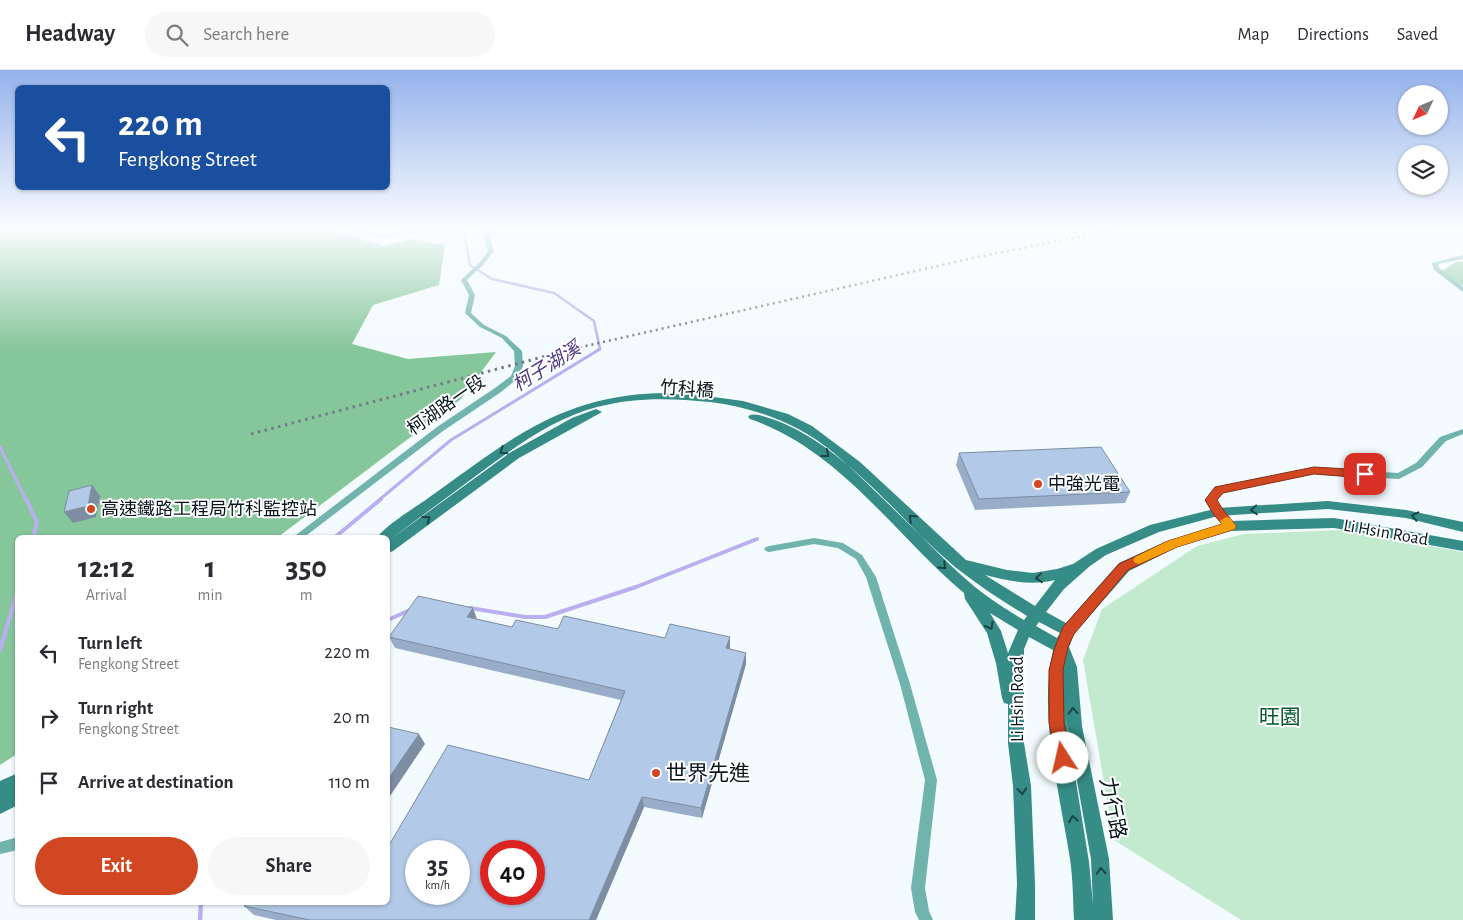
<!DOCTYPE html>
<html lang="en">
<head>
<meta charset="utf-8">
<style>
	body { margin:0; font-family:"Alegreya Sans","Noto Sans TC",sans-serif; background:#f7f7f7; color:#2b2b33; height:100vh; display:flex; flex-direction:column; font-size:19px; white-space:nowrap }
	* { box-sizing:border-box; margin:0 }
	p { font-size:16px; color:#7c7c81 }
	.icon { flex:none; width:28px; height:28px; fill:none; stroke:currentColor; stroke-width:2; stroke-linecap:round; stroke-linejoin:round }
	.map { position:relative; flex:1; overflow:hidden }
	.side { position:absolute; left:15px; top:465px; width:375px; height:370px; display:flex; flex-direction:column; background:#fff; border-radius:8px; box-shadow:0 1px 4px #0004 }
	.side>* { flex:none }
	.banner { position:absolute; left:15px; top:15px; width:375px; height:105px; border-radius:8px; box-shadow:0 1px 4px #0004; background:#1a4fa0; color:#fff; overflow:hidden }
	.needle { width:32px; rotate:226deg }
	.buttons { position:absolute; left:1398px; top:15px; display:grid; gap:10px }
	.buttons a { display:grid; place-items:center; width:50px; height:50px; border-radius:50%; background:#fff; box-shadow:0 1px 4px #0004; font-size:25px }
	.speed { position:absolute; left:405px; top:770px; display:flex; gap:10px; font-size:25px; font-weight:700; text-align:center }
	.speed>* { display:grid; place-content:center; width:65px; height:65px; border-radius:50%; background:#fff; box-shadow:0 1px 4px #0004; line-height:1 }
	.speed small { font-size:12px; font-weight:400 }
	.speed .limit { border:8px solid #d22; background:#fff; color:#111 }
	.pin { position:absolute; display:grid; place-items:center; width:42px; height:42px; color:#fff; margin:-21px; border-radius:10px; box-shadow:0 2px 8px #0006 }
	.me { position:absolute; width:55px; margin:-28px; rotate:350deg; stroke-linejoin:round; filter:drop-shadow(0 0 4px #0008) }
	.turn { display:flex; align-items:center; gap:18px; height:105px; padding:0 20px; font-size:22px }
	.turn .icon { width:65px; height:65px; stroke-width:2.5 }
	.turn b { display:block; font-size:35px; line-height:42px }
	.eta { display:flex; justify-content:space-evenly; align-items:center; height:85px; text-align:center }
	.eta b { font-size:30px; font-weight:700; line-height:35px }
	.primary-button { display:flex; gap:10px; margin-top:auto; padding:10px 20px }
	.primary-button a { flex:1; height:58px; border-radius:30px; background:#d04721; color:#fff; font-size:20px; font-weight:700; line-height:58px; text-align:center }
	.primary-button a+a { background:#f7f7f7; color:#2b2b33 }
	ul { padding:0; list-style:none }
	li { display:flex; align-items:center; gap:15px; height:65px; padding:0 20px }
	li div { flex:1 }
	li b { display:block; font-size:19px }
	li em { font-style:normal }
	header { display:flex; align-items:center; gap:30px; box-sizing:border-box; height:70px; padding:0 25px; background:#fff; border-bottom:1px solid #e1e1e2 }
	header strong { font-size:24px }
	nav { display:flex; gap:28px; margin-inline-start:auto; font-size:18px }
	.search { width:350px; height:45px; background:#f7f7f7; display:flex; align-items:center; gap:12px; box-sizing:border-box; padding:0 18px; border-radius:28px; color:#7c7c81; font-size:19px }
	.map>svg:first-child { display:block }
	.green { fill:#c3eace }
	.forest { fill:#86c69b }
	.lines { fill:none; stroke-linecap:round; stroke-linejoin:round }
	.stream-far3 { stroke:#baaff0; stroke-width:2.5 }
	.stream-far2 { stroke:#baaff0; stroke-width:3 }
	.stream-far1 { stroke:#baaff0; stroke-width:4 }
	.stream { stroke:#baaff0; stroke-width:4.5 }
	.street { fill:#71b3ad; fill-rule:evenodd }
	.secondary { fill:#368c86; fill-rule:evenodd }
	.rail-far1 { stroke:#727e82; stroke-width:2.5; stroke-dasharray:2 4; stroke-linecap:butt }
	.rail { stroke:#727e82; stroke-width:3; stroke-dasharray:2.5 4.5; stroke-linecap:butt }
	.wall { fill:#9aadc8 }
	.shaded-wall { fill:#7d8da2 }
	.building { fill:#b3c9e8; stroke:#7d8da2; fill-rule:evenodd }
	.oneway { stroke:#1a4546 }
	.route { fill:#d04721; stroke:#872e15 }
	.slow { fill:#f59e0b }
	.poi-dot { fill:#d04721; stroke:#fff; stroke-width:2 }
	.labels { text-anchor:middle; stroke-width:4; stroke-linejoin:round; paint-order:stroke }
	.street-label { font-size:18px; fill:#07161c; stroke:#fff }
	.poi-label { font-size:18px; fill:#07161c; stroke:#fff; text-anchor:start }
	.water-label { font-size:19px; font-style:italic; fill:#4b3883; stroke:#fff }
	.near-park-label { font-size:21px; fill:#09572f; stroke:#fff }
	.near-poi-label { font-size:21px; fill:#07161c; stroke:#fff; text-anchor:start }
	.near-street-label { font-size:21px; fill:#07161c; stroke:#fff }
</style>
</head>
<body>
<header>
<strong>Headway</strong>
<div class="search"><svg class="icon" aria-label="search" viewBox="0 0 24 24"><circle cx="10" cy="10" r="6"/><path d="M15 15l6 6"/></svg>Search here</div>
<nav><a>Map</a><a>Directions</a><a>Saved</a></nav>
</header>
<div class="map">
<svg width="1463" height="850" viewBox="0 0 1463 850">
	<rect width="100%" height="100%" fill="#f3fbfe"/>
	<path class="green" d="M 1340,460 L 1463,482 L 1463,850 L 1241,850 L 1114,770 L 1083,590 L 1102,539 L 1197,476 L 1244,464 Z"/>
	<path class="forest" d="M 0,160 L 329,160 L 383,176 L 412,169 L 445,175 L 439,215 L 373,235 L 352,274 L 408,289 L 496,282 L 461,329 L 278,467 L 18,468 L 17,684 L 0,695 Z
		M 1456,192 L 1463,192 L 1463,216 L 1440,202 Z"/>
	<g class="lines">
		<path class="stream-far3" d="M 357,160 L 380,166 L 417,161 L 464,163 L 470,195 L 492,209 L 554,223 L 594,251 L 600,279 L 598,280"/>
		<path class="stream-far2" d="M 0,377 L 26,430
			M 379,430 L 451,370 L 600,279"/>
		<path class="stream-far1" d="M 26,429 L 37,452 L 33,468
			M 334,468 L 381,429
			M 470,538 L 525,547 L 545,547 L 636,517 L 757,469
			M 388,550 L 410,540
			M 0,580 L 18,520"/>
		<path class="stream" d="M 200,850 L 201,832"/>
		<path class="street" d="M 484,160 L 490,160 L 490,168 L 494,181 L 483,195 L 467,210 L 475,225 L 471,243 L 484,255 L 506,266 L 522,281 L 523,296 L 517,309 L 501,322 L 443,361 L 303,468 L 292,468 L 437,357 L 495,318 L 511,306 L 515,296 L 514,281 L 502,268 L 480,257 L 465,243 L 469,225 L 461,210 L 479,193 L 488,181 L 484,168 Z
			M 1463,185 L 1463,189 L 1438,194 L 1439,198 L 1463,217 L 1463,222 L 1434,200 L 1432,193 Z
			M 1463,359 L 1463,364 L 1446,371 L 1422,397 L 1399,409 L 1314,404 L 1222,422 L 1216,430 L 1221,440 L 1236,456 L 1231,459 C 1220,454 1213,440 1207,430 L 1216,418 L 1314,398 L 1398,403 L 1416,393 L 1440,367 Z
			M 814,468 L 843,473 L 862,485 L 876,507 L 910,614 L 937,710 L 925,818 L 929,841 L 933,850 L 919,850 L 915,842 L 911,818 L 925,710 L 900,614 L 866,507 L 856,489 L 838,478 L 814,474 L 769,482 L 766,481 L 764,479 L 766,477 L 769,476 Z
			M 18,767 L 18,780 L 0,784 L 0,772 Z"/>
		<path class="secondary" d="M 663,323 L 699,325 L 743,331 L 788,344 L 812,356 L 860,392 L 966,490 L 1007,500 L 1033,503 L 1057,499 L 1073,494 L 1096,479 L 1150,455 L 1218,438 L 1328,431 L 1406,440 L 1463,452 L 1463,462 L 1406,448 L 1328,439 L 1218,446 L 1159,462 L 1106,485 L 1090,496 L 1064,519 L 1046,542 L 1066,553 L 1119,493 L 1167,471 L 1231,451 L 1334,448 L 1463,471 L 1463,481 L 1334,458 L 1231,461 L 1177,477 L 1129,501 L 1074,564 L 1069,577 L 1077,597 L 1082,656 L 1109,789 L 1113,850 L 1074,850 C 1073,830 1073,809 1070,789 C 1060,724 1038,644 1053,580 L 1029,567 L 1024,579 L 1024,673 L 1031,716 L 1035,814 L 1035,850 L 1015,850 L 1017,814 L 1013,716 L 1008,673 L 1008,634 L 1004,633 L 1002,628 L 996,593 L 987,563 L 965,529 L 964,523 C 894,464 840,380 750,349 L 748,347 L 750,345 C 757,343 765,347 772,349 C 846,374 909,460 968,511 C 985,526 1004,538 1024,550 L 1027,546 C 1002,531 978,515 955,497 C 913,461 876,419 834,383 C 798,353 756,338 710,332 C 672,328 634,327 597,337 C 551,349 511,380 473,408 C 445,429 416,450 388,471 L 511,382 L 572,348 L 596,339 L 602,342 L 519,388 L 393,481 L 388,483 L 388,468 L 377,468 C 385,455 418,436 431,426 C 510,370 561,325 663,323 ZM 985,505 C 1009,511 1031,516 1055,510 L 1035,536 ZM 990,543 L 1018,560 L 1008,583 L 1001,561 ZM 1039,552 L 1060,563 L 1057,568 L 1036,556 ZM 1065,644 L 1091,789 L 1093,834 L 1089,792 Z
			M 18,703 L 18,735 L 0,744 L 0,711 Z"/>
		<path class="rail-far1" d="M 568,280 L 973,188 L 1113,160"/>
		<path class="rail" d="M 251,364 L 573,279"/>
	</g>
	<path class="wall" d="M 959,383 L 1130,422 L 1125,433 L 975,440 L 956,395 Z
		M 477,549 L 512,557 L 558,559 L 665,568 L 730,567 L 730,579 L 746,583 L 746,594 L 702,748 L 644,737 L 596,850 L 276,850 L 254,845 L 244,836 L 354,833 L 589,710 L 621,630 L 395,578 L 389,567 Z"/>
	<path class="shaded-wall" d="M 92,415 L 100,426 L 96,447 L 73,453 L 64,442 Z
		M 473,538 L 477,549 L 467,547 Z
		M 730,567 L 730,578 L 726,590 L 726,578 Z
		M 746,583 L 746,594 L 702,748 L 701,738 Z
		M 419,664 L 425,674 L 388,729 L 388,709 Z
		M 642,727 L 644,737 L 596,850 L 589,850 Z"/>
	<path class="building" d="M 1101,377 L 1130,422 L 979,429 L 959,383 Z
		M 92,415 L 88,436 L 64,442 L 69,421 Z
		M 418,526 L 473,538 L 467,547 L 512,557 L 516,550 L 558,559 L 564,546 L 665,568 L 670,554 L 730,567 L 726,578 L 746,583 L 701,738 L 642,727 L 589,850 L 310,850 L 244,836 L 247,832 L 388,832 L 388,777 L 448,675 L 589,710 L 625,621 L 389,567 ZM 416,781 L 459,781 L 459,824 L 416,824 ZM 491,781 L 534,781 L 534,824 L 491,824 Z
		M 388,657 L 419,664 L 388,709 Z"/>
	<defs><path id="oneway-chevron" d="M-2-3.5L2.5 0L-2 3.5" fill="none" stroke-width="1.6" stroke-linecap="round" stroke-linejoin="round" transform="scale(1.25)"/></defs>
	<g class="oneway">
		<use href="#oneway-chevron" transform="translate(503 381) rotate(146)"/>
		<use href="#oneway-chevron" transform="translate(826 384) rotate(38)"/>
		<use href="#oneway-chevron" transform="translate(1254 440) rotate(176)"/>
		<use href="#oneway-chevron" transform="translate(1415 446) rotate(-167)"/>
		<use href="#oneway-chevron" transform="translate(912 448) rotate(-137)"/>
		<use href="#oneway-chevron" transform="translate(427 449) rotate(-36)"/>
		<use href="#oneway-chevron" transform="translate(943 496) rotate(44)"/>
		<use href="#oneway-chevron" transform="translate(1039 508) rotate(174)"/>
		<use href="#oneway-chevron" transform="translate(990 556) rotate(60)"/>
		<use href="#oneway-chevron" transform="translate(1073 641) rotate(-94)"/>
		<use href="#oneway-chevron" transform="translate(1022 721) rotate(86)"/>
		<use href="#oneway-chevron" transform="translate(1073 749) rotate(-100)"/>
		<use href="#oneway-chevron" transform="translate(1101 801) rotate(-93)"/>
	</g>
	<linearGradient id="sky" x2="0" y2="1"><stop stop-color="#95b2eb"/><stop offset="0.57" stop-color="#fafdff"/><stop offset="1" stop-color="#fafdff" stop-opacity="0"/></linearGradient>
	<rect width="1463" height="279" fill="url(#sky)"/>
	<path class="route" d="M 1314,397 L 1365,400 L 1371,404 L 1365,408 L 1314,404 L 1223,423 L 1217,430 C 1222,440 1230,447 1236,456 L 1235,459 L 1177,477 L 1128,500 L 1074,564 L 1068,577 L 1063,600 L 1064,653 L 1070,688 L 1068,693 L 1063,695 L 1057,693 L 1049,653 L 1049,600 L 1055,577 L 1063,557 L 1119,494 L 1168,471 L 1222,454 L 1214,445 L 1205,430 L 1215,417 Z"/>
	<path class="slow" d="M 1226,447 L 1230,448 L 1236,456 L 1235,459 L 1177,477 L 1139,494 L 1135,493 L 1133,490 L 1135,487 L 1168,471 L 1222,454 L 1220,451 Z"/>
	<g class="poi-dot">
		<circle cx="1038" cy="414" r="5"/>
		<circle cx="91" cy="439" r="5"/>
		<circle cx="656" cy="703" r="5"/>
	</g>
	<g class="labels">
		<g class="street-label">
			<text transform="translate(687 319) rotate(4)" y="6">竹科橋</text>
			<text transform="translate(446 335) rotate(-35)" y="6">柯湖路一段</text>
			<text transform="translate(1386 462) rotate(10)" y="6">Li Hsin Road</text>
			<text transform="translate(1017 629) rotate(-90)" y="6">Li Hsin Road</text>
		</g>
		<g class="poi-label">
			<text x="1048" y="420">中強光電</text>
			<text x="101" y="445">高速鐵路工程局竹科監控站</text>
		</g>
		<g class="water-label">
			<text transform="translate(546 296) rotate(-32)" y="7">柯子湖溪</text>
		</g>
		<g class="near-park-label">
			<text x="1280" y="654">旺園</text>
		</g>
		<g class="near-poi-label">
			<text x="666" y="710">世界先進</text>
		</g>
		<g class="near-street-label">
			<text transform="translate(1113 738) rotate(79)" y="7">力行路</text>
		</g>
	</g>
</svg>
<div class="buttons">
<a><svg class="needle" viewBox="-14 -14 28 28"><path d="M0-13l5 13h-10z" fill="#e53935"/><path d="M0 13l5-13h-10z" fill="#7c7c81"/></svg></a>
<a><svg class="icon" aria-label="layers" viewBox="0 0 24 24"><path d="M12 4l9 5-9 5-9-5zM3 14l9 5 9-5"/></svg></a>
</div>
<div class="speed"><div>35<small>km/h</small></div><div class="limit">40</div></div>
<div class="pin" style="left:1365px;top:404px;background:#d93025"><svg class="icon" aria-label="arrive" viewBox="0 0 24 24"><path d="M6 21V4h12l-3 4 3 4H6"/></svg></div>
<svg class="me" style="left:1063px;top:688px" viewBox="-20 -20 40 40"><circle r="19" fill="#fff"/><path d="M0-13L10 11 0 6-10 11z" fill="#d04721"/></svg>
<div class="banner">
<div class="turn"><svg class="icon" aria-label="left" viewBox="0 0 24 24"><path d="M17 20v-9H6M10 6l-5 5 5 5"/></svg><div><b>220 m</b>Fengkong Street</div></div>
</div>
<section class="side">
<div class="eta">
<div><b>12:12</b><p>Arrival</p></div>
<div><b>1</b><p>min</p></div>
<div><b>350</b><p>m</p></div>
</div>
<ul>
<li><svg class="icon" aria-label="left" viewBox="0 0 24 24"><path d="M17 20v-9H6M10 6l-5 5 5 5"/></svg><div><b>Turn left</b><p>Fengkong Street</p></div><em>220 m</em></li>
<li><svg class="icon" aria-label="right" viewBox="0 0 24 24"><path d="M7 20v-9h11M14 6l5 5-5 5"/></svg><div><b>Turn right</b><p>Fengkong Street</p></div><em>20 m</em></li>
<li><svg class="icon" aria-label="arrive" viewBox="0 0 24 24"><path d="M6 21V4h12l-3 4 3 4H6"/></svg><div><b>Arrive at destination</b></div><em>110 m</em></li>
</ul>
<div class="primary-button"><a>Exit</a><a>Share</a></div>
</section>
</div>
</body>
</html>
